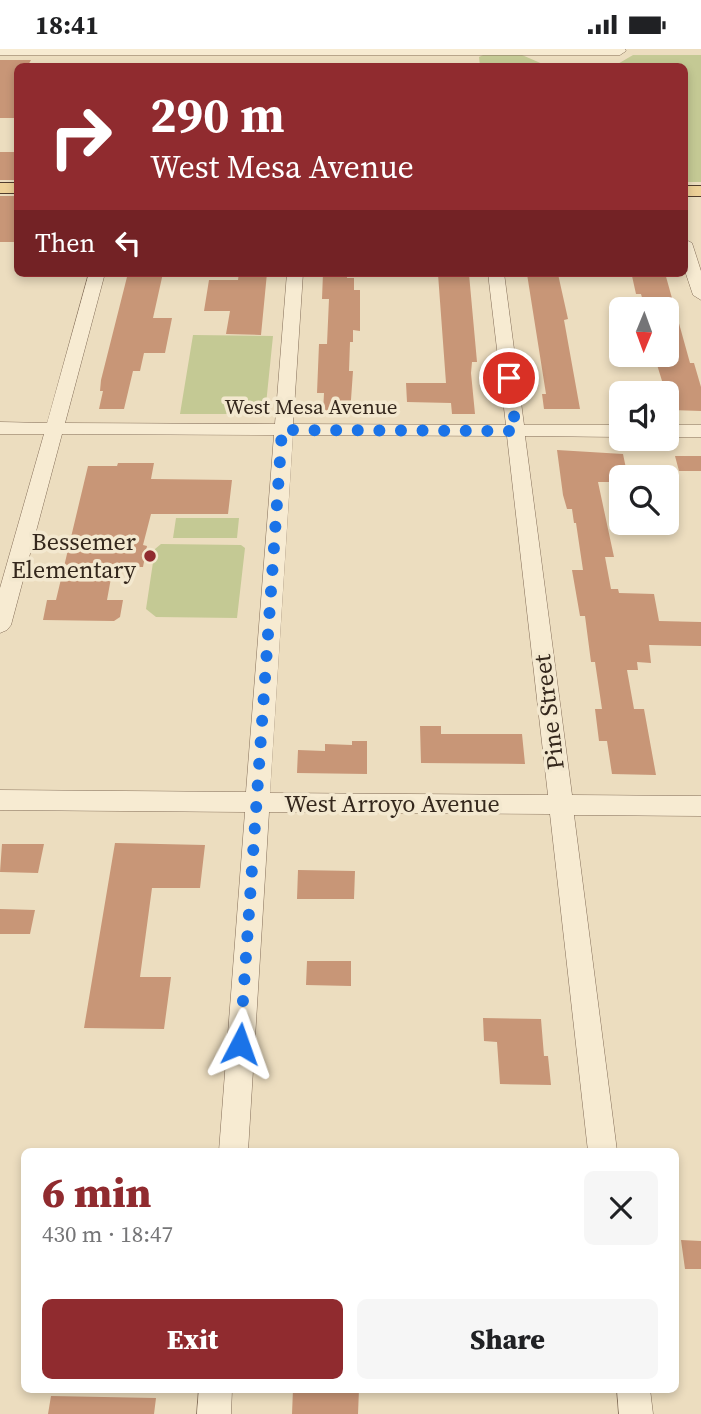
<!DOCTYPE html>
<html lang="en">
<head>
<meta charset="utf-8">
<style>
	body { margin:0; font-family:"Source Serif 4",serif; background:#f6f6f6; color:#202124; height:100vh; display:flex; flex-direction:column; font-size:26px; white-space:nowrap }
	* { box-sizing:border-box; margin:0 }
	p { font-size:23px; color:#757577 }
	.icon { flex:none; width:38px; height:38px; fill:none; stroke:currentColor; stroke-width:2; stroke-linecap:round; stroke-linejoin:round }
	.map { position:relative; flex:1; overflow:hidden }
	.sheet { position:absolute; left:21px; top:1099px; width:658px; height:245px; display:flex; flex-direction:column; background:#fff; border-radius:10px; box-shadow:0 4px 10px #0003 }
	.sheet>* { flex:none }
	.banner { position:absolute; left:14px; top:14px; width:674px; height:214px; border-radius:10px; box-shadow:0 4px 10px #0003; background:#902b2f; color:#fff; overflow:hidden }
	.needle { width:46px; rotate:181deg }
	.controls { position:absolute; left:609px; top:248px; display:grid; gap:14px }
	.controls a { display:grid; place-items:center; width:70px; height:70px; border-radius:10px; background:#fff; box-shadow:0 4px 10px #0003; font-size:35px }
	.pin { position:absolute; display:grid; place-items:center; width:60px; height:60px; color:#fff; margin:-30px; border:4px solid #fff; border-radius:50%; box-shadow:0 2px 7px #0007 }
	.me { position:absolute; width:77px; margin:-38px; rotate:4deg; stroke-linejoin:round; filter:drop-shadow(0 0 5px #0008) }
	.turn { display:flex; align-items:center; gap:24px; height:147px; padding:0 21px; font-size:32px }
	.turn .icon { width:91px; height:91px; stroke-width:2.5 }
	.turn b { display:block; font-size:49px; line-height:60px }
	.then { display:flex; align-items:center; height:66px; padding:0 21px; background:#0003; gap:14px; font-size:26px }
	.round { display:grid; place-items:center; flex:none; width:74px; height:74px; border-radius:10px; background:#f6f6f6 }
	.headline { display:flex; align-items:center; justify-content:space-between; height:119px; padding:0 21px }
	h1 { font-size:42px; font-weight:800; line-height:52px; color:#902b2f }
	.action { display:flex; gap:14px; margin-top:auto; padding:14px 21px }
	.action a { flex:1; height:80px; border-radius:10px; background:#902b2f; color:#fff; font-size:28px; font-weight:800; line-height:80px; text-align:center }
	.action a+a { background:#f6f6f6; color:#202124 }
	.status { display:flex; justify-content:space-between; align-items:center; height:49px; padding:0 35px; background:#fff; direction:ltr }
	.status svg { height:19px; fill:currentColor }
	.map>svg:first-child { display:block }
	.green { fill:#c4c994 }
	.building { fill:#c89677 }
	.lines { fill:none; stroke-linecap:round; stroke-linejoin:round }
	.minor-casing { stroke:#846e59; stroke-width:1 }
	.major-casing { stroke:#513d2d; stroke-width:2 }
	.minor { fill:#f7ebd2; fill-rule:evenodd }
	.major { fill:#eed198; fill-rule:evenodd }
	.route { stroke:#1a73e8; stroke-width:12; stroke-dasharray:0 21.6 }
	.poi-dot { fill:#902b2f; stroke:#f3e8cf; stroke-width:2.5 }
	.labels { text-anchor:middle; stroke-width:7; stroke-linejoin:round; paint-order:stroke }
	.far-street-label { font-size:21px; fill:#34271c; stroke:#f3e8cf }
	.poi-label { font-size:24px; fill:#34271c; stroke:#f3e8cf; text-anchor:end }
	.street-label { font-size:24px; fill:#34271c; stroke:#f3e8cf }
</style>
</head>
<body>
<div class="status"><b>18:41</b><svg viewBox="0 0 49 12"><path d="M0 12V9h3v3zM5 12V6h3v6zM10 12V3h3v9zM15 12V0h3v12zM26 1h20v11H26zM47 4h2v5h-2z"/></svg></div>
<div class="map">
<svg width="701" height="1365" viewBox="0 0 701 1365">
	<rect width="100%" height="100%" fill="#ecddbf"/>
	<path class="green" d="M 483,6 L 522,6 L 545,16 L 616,16 L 633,6 L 701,6 L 701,133 L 684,133 L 684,18 L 480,17 L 479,8 Z
		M 193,286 L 273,287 L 265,365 L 180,365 Z
		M 176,469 L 239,469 L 237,489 L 173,489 Z
		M 161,495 L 241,496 L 245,499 L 237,569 L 156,568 L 146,560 L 155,500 Z"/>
	<path class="building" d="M 0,11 L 31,11 L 27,18 L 18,18 L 18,69 L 0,69 Z
		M 0,103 L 18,103 L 18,131 L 0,131 Z
		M 0,147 L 18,147 L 18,193 L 0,193 Z
		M 128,224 L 163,224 L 153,269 L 172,269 L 165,304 L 144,304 L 140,322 L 133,322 L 124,360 L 99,360 L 103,342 L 100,342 L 101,331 Z
		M 239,224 L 267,224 L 261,286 L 226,285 L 230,262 L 204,262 L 209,231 L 238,231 Z
		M 323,224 L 347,224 L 347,229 L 354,229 L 354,241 L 360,241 L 360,282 L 353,281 L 353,293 L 350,293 L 349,322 L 353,322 L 350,365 L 323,365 L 324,344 L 317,344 L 319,295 L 327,295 L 329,250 L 322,250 Z
		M 637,224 L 665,224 L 690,314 L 694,314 L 701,338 L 701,362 L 671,361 L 654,306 L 667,306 L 667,252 L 643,252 L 641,245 L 636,245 L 632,227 L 638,227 Z
		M 438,225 L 469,225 L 477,313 L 472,313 L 471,324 L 475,365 L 452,365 L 451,354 L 407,353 L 406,334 L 446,334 Z
		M 527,225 L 558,225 L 568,270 L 564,271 L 580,360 L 544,360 L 542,345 L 546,345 Z
		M 557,401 L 623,405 L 628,429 L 621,429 L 621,433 L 598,433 L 614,508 L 605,508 L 611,540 L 618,540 L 619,544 L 654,545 L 659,572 L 701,573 L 701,597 L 649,596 L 651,614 L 637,613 L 638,621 L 627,621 L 634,660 L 644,660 L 656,726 L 612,725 L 607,692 L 599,692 L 595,660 L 602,660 L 595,613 L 591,613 L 585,567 L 580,567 L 572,521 L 583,521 L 576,474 L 574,474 L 572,460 L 567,460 L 563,446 Z
		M 675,407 L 701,407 L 701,422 L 679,422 Z
		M 118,414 L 154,414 L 151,430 L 232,431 L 228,465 L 151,465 L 143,496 L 147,497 L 143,518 L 113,518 L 107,551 L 123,551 L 120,568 L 114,572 L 43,571 L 47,551 L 56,551 L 88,417 L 117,417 Z
		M 420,677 L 441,677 L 441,685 L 522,685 L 525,715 L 421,714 Z
		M 352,692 L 367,692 L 367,725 L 297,724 L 298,701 L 325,702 L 325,695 L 352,696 Z
		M 115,794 L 205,796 L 200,839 L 152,839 L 140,928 L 171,928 L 164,980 L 84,979 Z
		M 2,795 L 44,795 L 38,824 L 0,823 Z
		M 298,821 L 355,822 L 354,850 L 297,850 Z
		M 0,860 L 35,861 L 30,885 L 0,885 Z
		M 307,912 L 351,912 L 351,937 L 306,936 Z
		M 483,969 L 541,970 L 544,1007 L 548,1007 L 551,1036 L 500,1035 L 497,993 L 484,992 Z
		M 681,1191 L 701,1192 L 701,1220 L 685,1220 Z
		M 293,1340 L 359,1340 L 358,1365 L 292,1365 Z
		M 51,1347 L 156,1349 L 154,1365 L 48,1365 Z"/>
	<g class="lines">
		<g class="minor-casing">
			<path id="minor" d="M 0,0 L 625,0 L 626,2 L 620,6 L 0,6 Z
				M 684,190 L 692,194 L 701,222 L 701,251 L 693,246 L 684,219 Z
				M 89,224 L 105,224 L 65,374 L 275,375 L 287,224 L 303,224 L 293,375 L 506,376 L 488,224 L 504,224 L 524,376 L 621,376 L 621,388 L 525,387 L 572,746 L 701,747 L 701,767 L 574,766 L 617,1102 L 588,1102 L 550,765 L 269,763 L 248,1102 L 219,1102 L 245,763 L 0,761 L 0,741 L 246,743 L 274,386 L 62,385 L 11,576 L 7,581 L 0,584 L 0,539 L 44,385 L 0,385 L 0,373 L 47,374 ZM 293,386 L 507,387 L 548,746 L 270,744 Z
				M 667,376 L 701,376 L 701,388 L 667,388 Z
				M 199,1340 L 232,1340 L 231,1365 L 197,1365 Z
				M 617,1340 L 650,1340 L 653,1365 L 619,1365 Z"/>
		</g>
		<g class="major-casing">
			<path id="major" d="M 0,134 L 18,134 L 18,144 L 0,144 Z
				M 684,137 L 701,137 L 701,147 L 684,147 Z"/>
		</g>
		<use href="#minor" class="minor"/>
		<use href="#major" class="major"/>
	</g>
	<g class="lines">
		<path class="route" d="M 240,995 L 282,381 L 516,382 L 509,329"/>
	</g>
	<circle class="poi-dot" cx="150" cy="507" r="7"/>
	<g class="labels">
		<g class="far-street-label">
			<text x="311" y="365">West Mesa Avenue</text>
		</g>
		<g class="poi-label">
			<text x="136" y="501">Bessemer<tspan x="136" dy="28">Elementary</tspan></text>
		</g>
		<g class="street-label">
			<text transform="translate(549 663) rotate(-97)" y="8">Pine Street</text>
			<text x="392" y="763">West Arroyo Avenue</text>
		</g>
	</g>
</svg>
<div class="controls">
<a><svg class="needle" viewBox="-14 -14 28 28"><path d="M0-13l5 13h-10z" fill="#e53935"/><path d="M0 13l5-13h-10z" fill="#757577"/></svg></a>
<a><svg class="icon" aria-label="sound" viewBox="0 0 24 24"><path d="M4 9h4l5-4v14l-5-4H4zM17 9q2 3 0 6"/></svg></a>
<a><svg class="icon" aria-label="search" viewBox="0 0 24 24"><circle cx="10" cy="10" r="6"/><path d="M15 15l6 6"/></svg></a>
</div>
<div class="pin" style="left:509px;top:329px;background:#d93025"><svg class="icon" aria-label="arrive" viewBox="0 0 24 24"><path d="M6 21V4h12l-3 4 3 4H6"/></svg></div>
<svg class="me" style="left:240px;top:995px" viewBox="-20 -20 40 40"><path d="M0-17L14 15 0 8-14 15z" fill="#1a73e8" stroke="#fff" stroke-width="4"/></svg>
<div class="banner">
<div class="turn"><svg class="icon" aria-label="right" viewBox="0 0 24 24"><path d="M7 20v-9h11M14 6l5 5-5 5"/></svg><div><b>290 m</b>West Mesa Avenue</div></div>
<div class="then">Then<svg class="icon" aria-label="left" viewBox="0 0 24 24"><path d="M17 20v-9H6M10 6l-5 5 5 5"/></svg></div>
</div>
<section class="sheet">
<div class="headline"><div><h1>6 min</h1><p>430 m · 18:47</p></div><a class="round"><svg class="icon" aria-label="close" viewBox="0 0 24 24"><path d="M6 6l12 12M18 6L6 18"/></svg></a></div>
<div class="action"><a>Exit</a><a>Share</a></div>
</section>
</div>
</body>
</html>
